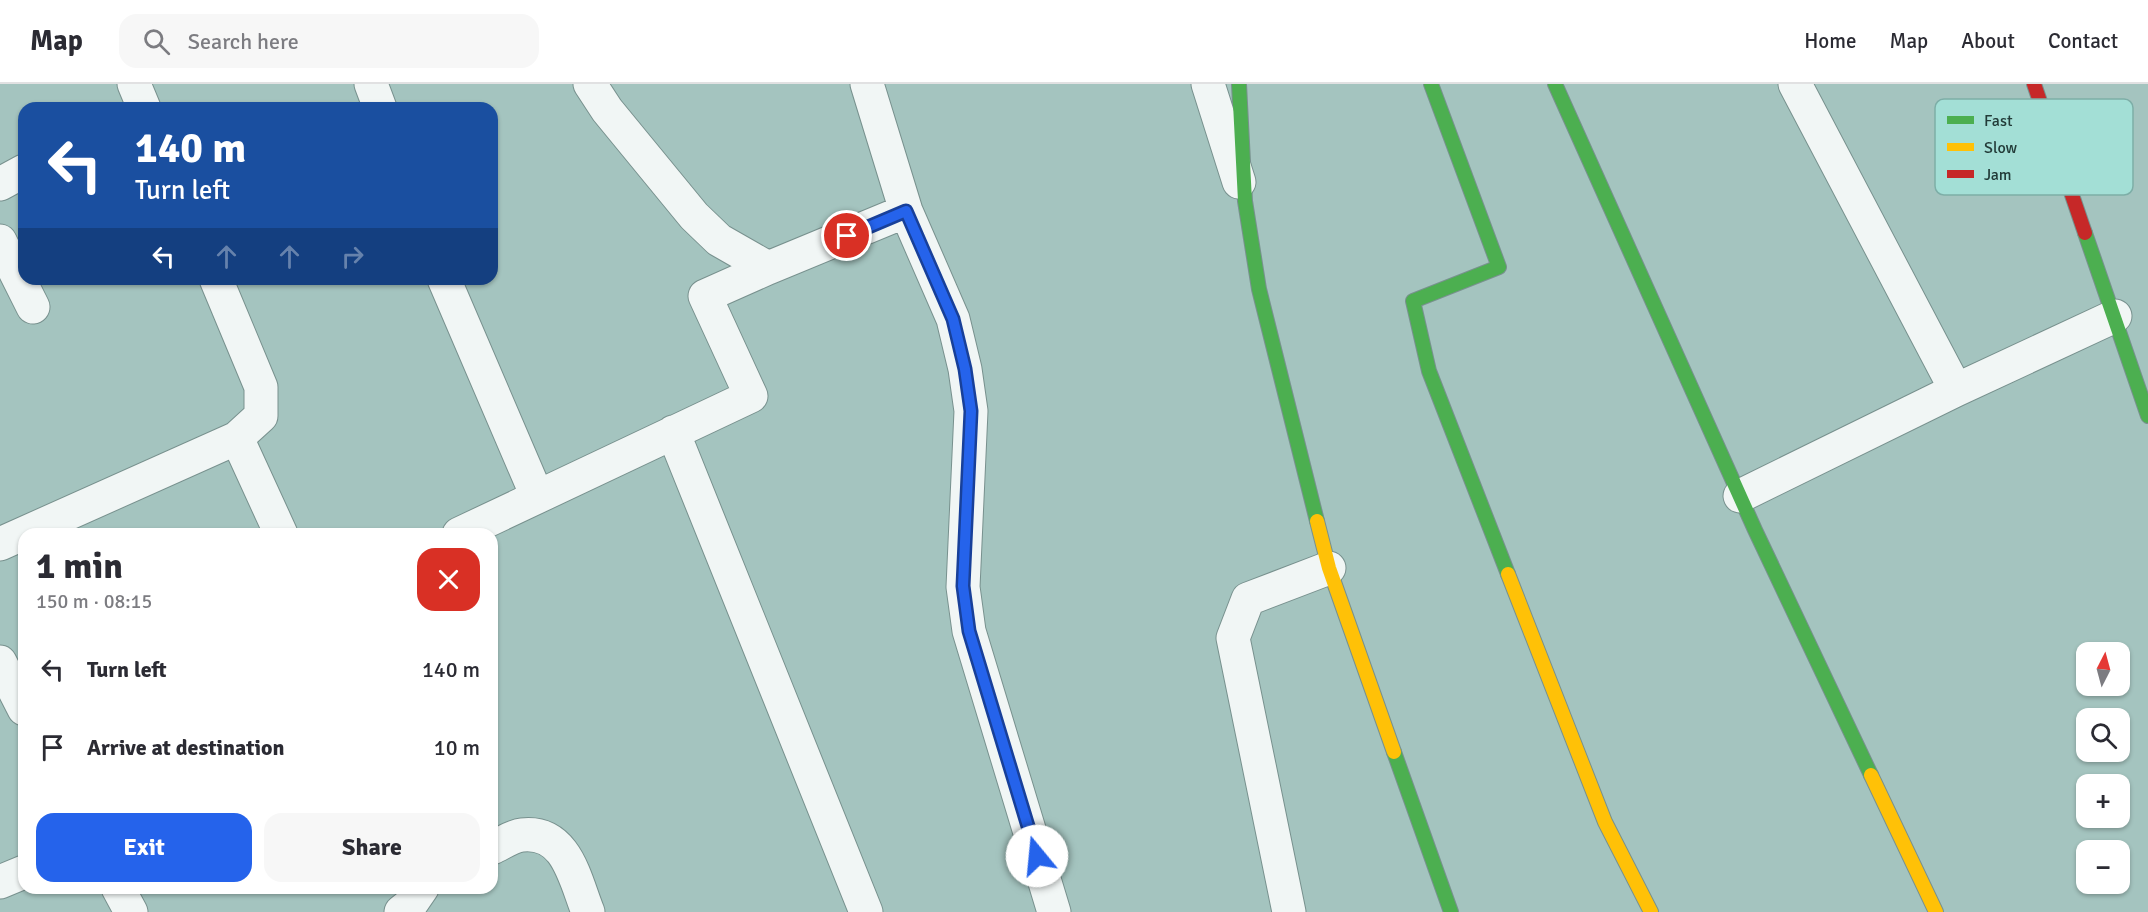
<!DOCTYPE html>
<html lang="en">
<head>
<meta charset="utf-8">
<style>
	body { margin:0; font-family:Signika,sans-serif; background:#f7f7f7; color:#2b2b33; height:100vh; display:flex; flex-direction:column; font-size:22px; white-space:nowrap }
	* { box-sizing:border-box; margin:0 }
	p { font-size:20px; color:#7c7c81 }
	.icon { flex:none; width:33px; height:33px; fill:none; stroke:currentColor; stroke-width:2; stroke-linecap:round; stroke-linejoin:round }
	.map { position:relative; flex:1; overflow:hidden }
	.sheet { position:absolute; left:18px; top:444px; width:480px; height:366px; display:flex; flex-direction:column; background:#fff; border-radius:18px; box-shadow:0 2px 4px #0004 }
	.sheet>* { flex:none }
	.top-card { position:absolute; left:18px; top:18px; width:480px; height:183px; border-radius:18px; box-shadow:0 2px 4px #0004; background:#1a4fa0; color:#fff; overflow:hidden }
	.needle { width:39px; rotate:6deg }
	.tools { position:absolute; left:2076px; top:558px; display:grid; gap:12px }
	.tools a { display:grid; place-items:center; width:54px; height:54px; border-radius:12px; background:#fff; box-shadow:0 2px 4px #0004; font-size:30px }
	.pin { position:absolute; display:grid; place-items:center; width:51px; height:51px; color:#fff; margin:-26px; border:3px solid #fff; border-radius:50%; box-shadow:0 2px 6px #0007 }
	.me { position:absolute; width:66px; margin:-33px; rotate:343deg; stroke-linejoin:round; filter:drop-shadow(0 0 4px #0008) }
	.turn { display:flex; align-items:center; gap:21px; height:126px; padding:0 18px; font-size:27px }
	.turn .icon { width:78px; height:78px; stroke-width:2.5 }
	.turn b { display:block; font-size:42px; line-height:51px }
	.lanes { display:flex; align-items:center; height:57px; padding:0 18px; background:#0003; justify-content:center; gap:30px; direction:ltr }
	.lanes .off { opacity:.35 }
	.round { display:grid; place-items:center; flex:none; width:63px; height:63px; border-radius:18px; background:#f7f7f7 }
	.head { display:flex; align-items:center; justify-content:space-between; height:102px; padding:0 18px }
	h1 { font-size:36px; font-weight:800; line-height:45px }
	.cta { display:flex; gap:12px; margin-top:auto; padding:12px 18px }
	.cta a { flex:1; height:69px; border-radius:18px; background:#2563eb; color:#fff; font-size:24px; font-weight:800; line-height:69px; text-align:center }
	.cta a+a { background:#f7f7f7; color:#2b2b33 }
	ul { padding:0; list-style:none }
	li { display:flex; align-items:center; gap:18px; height:78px; padding:0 18px }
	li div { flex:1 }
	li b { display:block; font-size:22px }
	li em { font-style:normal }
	header { display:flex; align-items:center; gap:36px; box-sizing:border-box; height:84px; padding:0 30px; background:#fff; border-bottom:2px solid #e1e1e2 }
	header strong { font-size:28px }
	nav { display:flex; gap:33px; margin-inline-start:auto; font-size:21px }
	.search { width:420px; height:54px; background:#f7f7f7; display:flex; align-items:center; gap:15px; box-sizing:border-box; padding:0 21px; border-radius:18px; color:#7c7c81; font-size:22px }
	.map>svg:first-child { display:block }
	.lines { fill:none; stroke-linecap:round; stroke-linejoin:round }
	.street-casing { stroke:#78918e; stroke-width:35 }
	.fast-casing { stroke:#78918e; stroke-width:16 }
	.slow-casing { stroke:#78918e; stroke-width:16 }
	.jam-casing { stroke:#78918e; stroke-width:16 }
	.street { stroke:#f1f6f5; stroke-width:33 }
	.fast { stroke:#4caf50; stroke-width:14 }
	.slow { stroke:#ffc107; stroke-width:14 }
	.jam { stroke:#c62828; stroke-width:14 }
	.route-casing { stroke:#184099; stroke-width:15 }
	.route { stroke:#2563eb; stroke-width:10 }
	.key { fill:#a3dfd6; stroke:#7daea7; stroke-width:1.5 }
	.key-label { font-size:16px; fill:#233c39 }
</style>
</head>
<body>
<header>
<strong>Map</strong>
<div class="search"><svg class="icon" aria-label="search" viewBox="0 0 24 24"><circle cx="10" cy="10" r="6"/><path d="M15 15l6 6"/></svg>Search here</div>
<nav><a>Home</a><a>Map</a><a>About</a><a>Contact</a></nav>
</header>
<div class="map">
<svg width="2148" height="828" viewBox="0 0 2148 828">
	<rect width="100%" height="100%" fill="#a4c4bf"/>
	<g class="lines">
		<g class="street-casing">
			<path id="street" d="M 134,0 L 144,24
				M 371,0 L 380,24
				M 590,0 L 607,26 L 694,132 L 719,156 L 768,184 L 906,127
				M 867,0 L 906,127 L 953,235 L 965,285 L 971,327 L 963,503 L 969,547 L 1054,828
				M 1208,0 L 1239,98
				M 1795,0 L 1956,306
				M 0,100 L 24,87
				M 0,157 L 33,223
				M 216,195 L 261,303 L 261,332 L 237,354
				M 444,195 L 537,412
				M 673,348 L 866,828
				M 1740,412 L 1956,306 L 2115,232
				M 459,450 L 751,312 L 705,212 L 768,184
				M 0,460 L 237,354 L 281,450
				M 0,578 L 24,625
				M 492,764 C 501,760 512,752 522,751 C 567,746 575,796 588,828
				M 0,798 L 24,788
				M 118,804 L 131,828
				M 401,828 L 411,820 L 422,804
				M 1289,828 L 1233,554 L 1248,515 L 1329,484"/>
		</g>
		<g class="fast-casing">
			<path id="fast" d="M 1239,0 L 1245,117 L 1259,205 L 1317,437
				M 1431,0 L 1499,183 L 1413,217 L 1429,287 L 1508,490
				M 1555,0 L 1755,446 L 1871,691
				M 2085,149 L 2148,332
				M 1394,668 L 1451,828"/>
		</g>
		<g class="slow-casing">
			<path id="slow" d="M 1317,437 L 1329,484 L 1394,668
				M 1508,490 L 1605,738 L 1651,828
				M 1871,691 L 1936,828"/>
		</g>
		<g class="jam-casing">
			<path id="jam" d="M 2034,0 L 2085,149"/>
		</g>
		<use href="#street" class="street"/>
		<use href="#fast" class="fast"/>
		<use href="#slow" class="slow"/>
		<use href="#jam" class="jam"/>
	</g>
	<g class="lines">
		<g class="route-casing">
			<path id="route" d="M 847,152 L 906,127 L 953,235 L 965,285 L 971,327 L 963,502 L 969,547 L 1037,772"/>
		</g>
		<use href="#route" class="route"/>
	</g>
	<rect x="1935" y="15" width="198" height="96" rx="9" class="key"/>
	<rect x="1947" y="32" width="27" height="8" fill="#4caf50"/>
	<rect x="1947" y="59" width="27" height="8" fill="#ffc107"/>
	<rect x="1947" y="86" width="27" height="8" fill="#c62828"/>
	<g class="key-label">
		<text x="1984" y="42">Fast</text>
		<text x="1984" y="69">Slow</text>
		<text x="1984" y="96">Jam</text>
	</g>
</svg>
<div class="tools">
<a><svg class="needle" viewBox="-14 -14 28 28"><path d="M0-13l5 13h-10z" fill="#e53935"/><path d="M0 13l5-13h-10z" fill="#7c7c81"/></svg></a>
<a><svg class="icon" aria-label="search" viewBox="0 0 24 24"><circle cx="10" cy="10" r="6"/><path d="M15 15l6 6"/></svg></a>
<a>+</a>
<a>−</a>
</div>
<div class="pin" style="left:847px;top:152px;background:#d93025"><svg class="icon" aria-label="arrive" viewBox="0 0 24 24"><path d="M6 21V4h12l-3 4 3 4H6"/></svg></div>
<svg class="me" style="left:1037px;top:772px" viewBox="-20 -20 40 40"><circle r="19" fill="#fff"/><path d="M0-13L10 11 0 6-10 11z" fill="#2563eb"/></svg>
<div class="top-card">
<div class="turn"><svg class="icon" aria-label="left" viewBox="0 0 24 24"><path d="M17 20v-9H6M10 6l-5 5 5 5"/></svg><div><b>140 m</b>Turn left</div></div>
<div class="lanes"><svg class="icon" aria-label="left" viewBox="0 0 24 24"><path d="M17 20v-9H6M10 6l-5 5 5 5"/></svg><svg class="icon off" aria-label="ahead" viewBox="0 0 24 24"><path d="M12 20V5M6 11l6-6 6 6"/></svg><svg class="icon off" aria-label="ahead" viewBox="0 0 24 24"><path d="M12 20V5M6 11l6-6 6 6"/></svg><svg class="icon off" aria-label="right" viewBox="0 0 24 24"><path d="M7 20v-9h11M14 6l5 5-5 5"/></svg></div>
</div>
<section class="sheet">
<div class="head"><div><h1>1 min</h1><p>150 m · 08:15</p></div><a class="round" style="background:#d93025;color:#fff"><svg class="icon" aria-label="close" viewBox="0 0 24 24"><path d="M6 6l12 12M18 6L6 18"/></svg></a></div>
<ul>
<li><svg class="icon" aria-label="left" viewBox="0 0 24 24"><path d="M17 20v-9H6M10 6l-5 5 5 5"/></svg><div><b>Turn left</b></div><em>140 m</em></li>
<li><svg class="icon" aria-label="arrive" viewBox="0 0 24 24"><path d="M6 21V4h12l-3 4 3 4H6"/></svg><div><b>Arrive at destination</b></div><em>10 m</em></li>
</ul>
<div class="cta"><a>Exit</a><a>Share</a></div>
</section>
</div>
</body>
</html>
